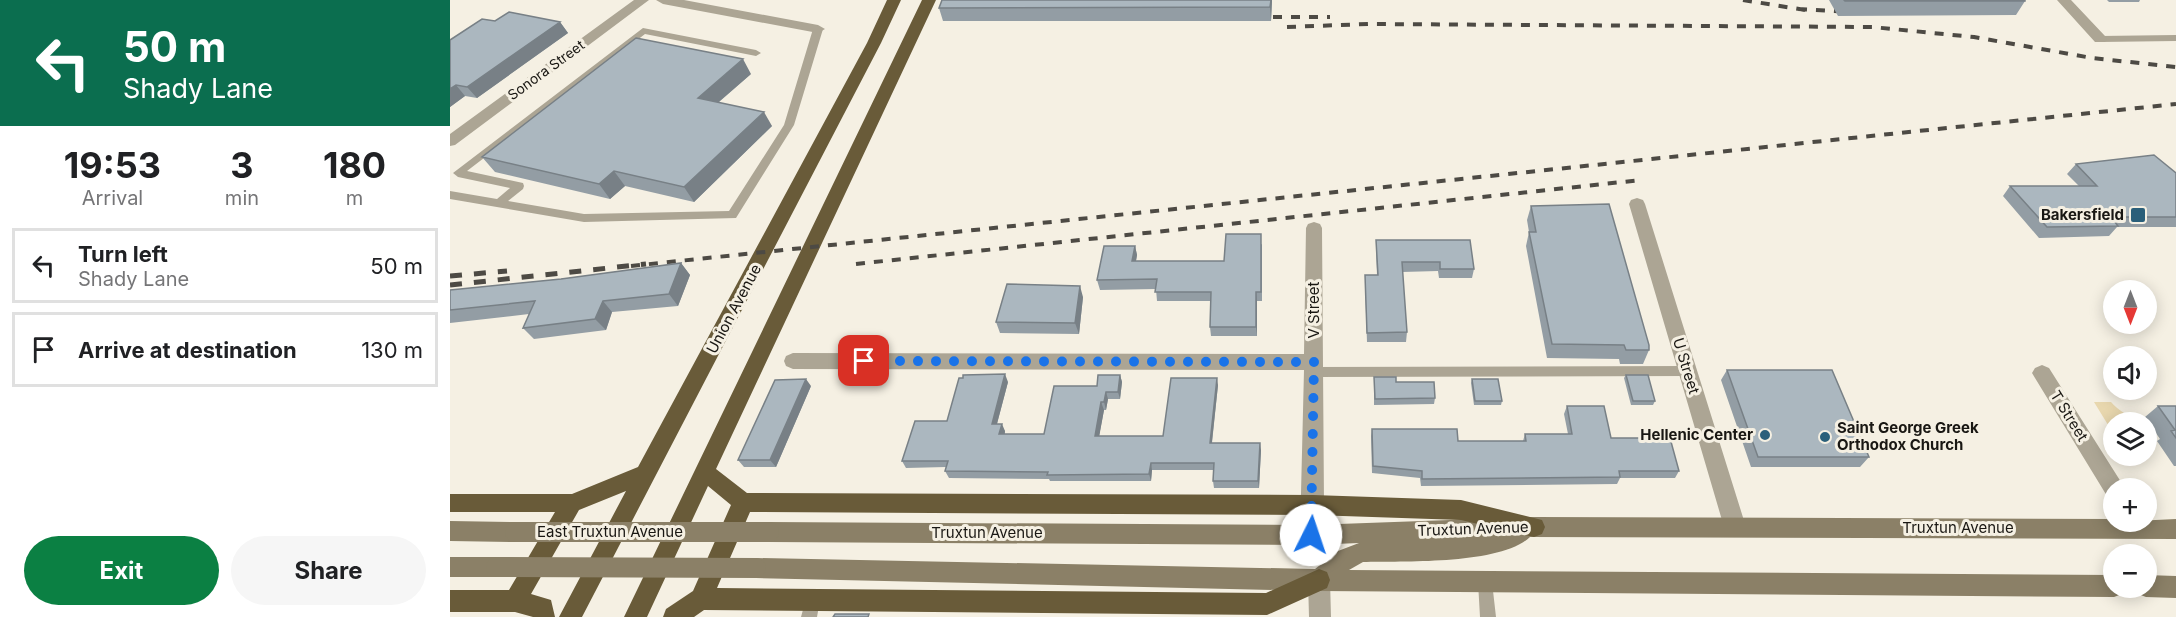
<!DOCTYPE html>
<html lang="en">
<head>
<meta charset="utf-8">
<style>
	body { margin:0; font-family:Inter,sans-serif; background:#f6f6f6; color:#202124; height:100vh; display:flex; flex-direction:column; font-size:22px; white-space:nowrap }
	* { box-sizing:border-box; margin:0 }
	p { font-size:20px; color:#757577 }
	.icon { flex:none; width:33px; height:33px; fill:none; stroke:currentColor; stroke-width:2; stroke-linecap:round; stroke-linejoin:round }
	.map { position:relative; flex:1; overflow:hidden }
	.panel { display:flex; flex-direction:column; background:#fff; width:450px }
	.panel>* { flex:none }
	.banner { background:#0b6e4f; color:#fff; overflow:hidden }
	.needle { width:39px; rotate:180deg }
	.tools { position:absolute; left:1653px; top:280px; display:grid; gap:12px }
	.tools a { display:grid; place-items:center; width:54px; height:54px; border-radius:50%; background:#fff; box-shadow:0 3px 15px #0003; font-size:30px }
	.pin { position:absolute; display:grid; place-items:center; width:51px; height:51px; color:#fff; margin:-26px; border-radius:12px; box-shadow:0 3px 9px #0006 }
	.me { position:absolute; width:66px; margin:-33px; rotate:4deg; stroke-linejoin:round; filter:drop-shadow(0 0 4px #0008) }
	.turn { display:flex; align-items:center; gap:21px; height:126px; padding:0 24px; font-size:27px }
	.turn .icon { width:78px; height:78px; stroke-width:2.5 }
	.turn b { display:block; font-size:42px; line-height:51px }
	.eta { display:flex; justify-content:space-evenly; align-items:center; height:102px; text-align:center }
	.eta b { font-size:36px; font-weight:700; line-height:42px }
	.button { display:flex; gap:12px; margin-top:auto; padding:12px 24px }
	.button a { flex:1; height:69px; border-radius:36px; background:#0b8043; color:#fff; font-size:24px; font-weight:700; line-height:69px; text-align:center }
	.button a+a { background:#f6f6f6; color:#202124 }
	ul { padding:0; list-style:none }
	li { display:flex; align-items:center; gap:18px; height:75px; margin:0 12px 9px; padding:0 12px; border:3px solid #e0e0e0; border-radius:0px }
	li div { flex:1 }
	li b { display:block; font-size:22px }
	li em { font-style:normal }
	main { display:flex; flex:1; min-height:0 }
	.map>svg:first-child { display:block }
	.green { fill:#e8d7ae }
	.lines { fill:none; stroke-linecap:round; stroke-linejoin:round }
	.service { fill:#aca594; fill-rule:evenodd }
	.minor { fill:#aca594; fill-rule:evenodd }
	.secondary { fill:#8b8067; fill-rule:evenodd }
	.trunk { fill:#695b39; fill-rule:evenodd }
	.rail-far1 { stroke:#4d4a44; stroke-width:4; stroke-dasharray:9 9; stroke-linecap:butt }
	.rail { stroke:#4d4a44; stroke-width:5; stroke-dasharray:12 12; stroke-linecap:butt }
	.secondary-bridge { stroke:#8b8067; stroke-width:20 }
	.wall { fill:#939da4 }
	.shaded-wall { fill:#788086 }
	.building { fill:#abb7bf; stroke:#788086; stroke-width:1.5 }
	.route { stroke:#1a73e8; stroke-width:10; stroke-dasharray:0 18 }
	.poi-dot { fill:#2a5f7a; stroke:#f5f0e3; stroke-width:2 }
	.labels { text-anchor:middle; stroke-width:6; stroke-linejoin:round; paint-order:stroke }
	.far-street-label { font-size:14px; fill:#191713; stroke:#f5f0e3 }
	.poi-label { font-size:15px; font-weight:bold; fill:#191713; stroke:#f5f0e3; text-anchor:end }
	.street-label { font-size:15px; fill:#191713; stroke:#f5f0e3 }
</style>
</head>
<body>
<main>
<section class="panel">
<div class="banner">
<div class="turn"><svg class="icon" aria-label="left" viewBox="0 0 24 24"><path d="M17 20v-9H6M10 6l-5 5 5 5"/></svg><div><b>50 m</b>Shady Lane</div></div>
</div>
<div class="eta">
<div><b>19:53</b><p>Arrival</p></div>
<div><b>3</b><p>min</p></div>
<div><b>180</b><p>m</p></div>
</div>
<ul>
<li><svg class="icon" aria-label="left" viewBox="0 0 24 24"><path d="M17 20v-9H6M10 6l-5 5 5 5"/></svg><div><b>Turn left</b><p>Shady Lane</p></div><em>50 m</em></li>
<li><svg class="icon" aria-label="arrive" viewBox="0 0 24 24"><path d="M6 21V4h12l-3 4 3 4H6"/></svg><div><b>Arrive at destination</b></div><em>130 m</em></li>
</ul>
<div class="button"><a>Exit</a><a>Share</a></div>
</section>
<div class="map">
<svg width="1726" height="617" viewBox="0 0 1726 617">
	<rect width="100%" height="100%" fill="#f5f0e3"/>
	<path class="green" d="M 1644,402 L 1661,402 C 1668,411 1679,414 1684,423 L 1664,423 L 1663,433 Z"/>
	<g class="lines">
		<path class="service" d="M 368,26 L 373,29 L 344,125 L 286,218 L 134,222 L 0,199 L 0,191 L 47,199 L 60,188 L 8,177 L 3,173 L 193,28 L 306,50 L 311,53 L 306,56 L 195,34 L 17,171 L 73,183 L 74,186 L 73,189 L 58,201 L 134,214 L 279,211 L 334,125 L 363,29 Z
			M 1726,35 L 1726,41 L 1650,42 L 1645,39 L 1650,36 Z
			M 1237,366 L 1241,367 L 1243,371 L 1241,375 L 1237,376 L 863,377 L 859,376 L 857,372 L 859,368 L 863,367 Z
			M 1035,575 L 1040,577 L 1042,582 L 1046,617 L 1030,617 L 1028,582 L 1030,577 Z
			M 362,593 L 367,595 L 370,600 L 367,617 L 351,617 L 357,595 Z"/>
		<path class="minor" d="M 184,0 L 199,0 L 5,145 L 0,146 L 0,134 Z
			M 206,0 L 234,0 L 368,25 L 375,29 L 368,33 L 213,4 Z
			M 1607,0 L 1621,0 L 1655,36 L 1657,39 L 1655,42 L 1645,42 Z
			M 1187,198 L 1193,200 L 1195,204 L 1296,527 L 1293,534 L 1285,537 L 1277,534 L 1274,527 L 1179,204 L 1181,200 Z
			M 864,222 L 870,224 L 872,228 L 874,505 L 872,535 L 869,542 L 861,545 L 853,542 L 850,535 L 854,370 L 343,369 L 336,366 L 334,361 L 336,356 L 343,353 L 854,354 L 856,228 L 858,224 Z
			M 1592,365 L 1599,368 L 1671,482 L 1674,489 L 1664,489 L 1664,498 L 1657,496 L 1585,378 L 1582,373 L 1585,368 Z
			M 869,569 L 877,572 L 880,580 L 881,617 L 859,617 L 858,580 L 861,572 Z"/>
		<path class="secondary" d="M 1084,517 L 1664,519 L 1664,522 L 1726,519 L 1726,539 L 1080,537 C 1050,565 954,561 913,562 L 899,570 L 1664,575 L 1664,588 L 1674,588 L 1672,594 L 1664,597 L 869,591 L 306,578 L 298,575 L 295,568 L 298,561 L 306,558 L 865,569 L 888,551 L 909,543 L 861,545 L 319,542 L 311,539 L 308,532 L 311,525 L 319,522 L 861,525 Z
			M 0,521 L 65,522 L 73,525 L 76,532 L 73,539 L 65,542 L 0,541 Z
			M 0,557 L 46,557 L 54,560 L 57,567 L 54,574 L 46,577 L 0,577 Z
			M 1696,575 L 1726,576 L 1726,598 L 1696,597 L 1688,594 L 1686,588 L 1696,588 Z"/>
		<path class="trunk" d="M 437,0 L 451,0 L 431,43 L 132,617 L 109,617 L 176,491 L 129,510 L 81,594 L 101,600 L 105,617 L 83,617 L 65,612 L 0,612 L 0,590 L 59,590 L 105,512 L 0,512 L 0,494 L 122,494 L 188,467 L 417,43 Z
			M 472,0 L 486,0 L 266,469 L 297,493 L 863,495 L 1011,500 L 1092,520 L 1095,527 L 1092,534 L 1084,537 L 1011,520 L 863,515 L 300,512 L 267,588 L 816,593 L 869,569 L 877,572 L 880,580 L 877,588 L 817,615 L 254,610 L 244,617 L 213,617 L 216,609 L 243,591 L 281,505 L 258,486 L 197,617 L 174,617 Z"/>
		<path class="rail-far1" d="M 1293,0 L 1355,10
			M 1348,9 L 1402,12
			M 805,17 L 880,17
			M 837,27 L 919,24 L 1422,27 L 1524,37 L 1642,58 L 1726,67
			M 406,264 L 1191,180
			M 181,266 L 1726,104"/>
		<path class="rail" d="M 0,276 L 57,271
			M 0,285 L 196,264"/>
		<path class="secondary-bridge" d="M 65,532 L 319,532
			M 46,567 L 306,568"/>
	</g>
	<path class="wall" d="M 492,0 L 822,0 L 821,21 L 493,21 L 489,8 Z
		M 1379,0 L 1575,0 L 1575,1 L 1566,15 L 1388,16 Z
		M 1657,0 L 1690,0 L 1689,2 L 1659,2 Z
		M 45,21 L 110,22 L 118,33 L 27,98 L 15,96 L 0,107 L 0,40 Z
		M 301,74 L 269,102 L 322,126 L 244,202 L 175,186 L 160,199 L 45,172 L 32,157 Z
		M 1626,164 L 1726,173 L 1726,227 L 1667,227 L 1659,236 L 1589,238 L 1553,196 L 1560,186 L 1629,186 L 1617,174 Z
		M 1081,206 L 1199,350 L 1193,364 L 1170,364 L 1169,359 L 1097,358 L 1076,246 L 1079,232 L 1077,220 Z
		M 926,240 L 1024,269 L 1022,278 L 989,278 L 988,271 L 952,272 L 957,332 L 956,342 L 917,342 L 915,285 L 915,275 L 927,275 L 926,250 Z
		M 812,244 L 812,301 L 807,301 L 807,336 L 761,336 L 760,327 L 761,301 L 707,301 L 706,289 L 650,290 L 647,280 L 685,246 L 687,255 L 686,261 L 774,261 Z
		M 231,263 L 240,275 L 228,306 L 162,312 L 156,330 L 84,339 L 73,328 L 79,314 L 0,323 L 0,290 L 111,279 Z
		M 633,297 L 629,334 L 550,333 L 546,322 Z
		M 1277,370 L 1419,457 L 1410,467 L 1301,467 L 1271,380 Z
		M 670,375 L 672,382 L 670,399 L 658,399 L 656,410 L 654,410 L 649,436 L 713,436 L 768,385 L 762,443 L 811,450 L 809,488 L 764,488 L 763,481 L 764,470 L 702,470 L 701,481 L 600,481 L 599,479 L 499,478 L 495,471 L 496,467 L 456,468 L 452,461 L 497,421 L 558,382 L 547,424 L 555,431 L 555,434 L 594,434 L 647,386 Z
		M 1176,375 L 1205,401 L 1203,405 L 1181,405 L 1174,378 Z
		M 924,377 L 946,382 L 985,398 L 984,404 L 924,405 Z
		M 1022,379 L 1052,401 L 1051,405 L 1024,405 L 1021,383 Z
		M 361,386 L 326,467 L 294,467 L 288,460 Z
		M 1117,406 L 1161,438 L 1229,471 L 1225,478 L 1170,478 L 1167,484 L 971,486 L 970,478 L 922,473 L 921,436 L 922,429 L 1008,441 L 1073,441 L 1075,434 L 1118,434 L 1114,414 Z
		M 1708,406 L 1726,406 L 1726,466 L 1724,466 L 1707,441 L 1710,439 L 1695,417 Z"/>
	<path class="shaded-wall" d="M 821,0 L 822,0 L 821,21 L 820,7 Z
		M 110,22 L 118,33 L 27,98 L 17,87 Z
		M 293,59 L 301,74 L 257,112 L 248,98 Z
		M 6,85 L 15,96 L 0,107 L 0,89 Z
		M 314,112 L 322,126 L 244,202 L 234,187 Z
		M 164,171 L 175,186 L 160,199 L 149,184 Z
		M 685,246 L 687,255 L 684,271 L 682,261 Z
		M 231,263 L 240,275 L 228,306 L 219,294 Z
		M 630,286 L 633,297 L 629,334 L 625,323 Z
		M 806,292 L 807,301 L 807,336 L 806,327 Z
		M 153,301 L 162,312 L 156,330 L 145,319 Z
		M 555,374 L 558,382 L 545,431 L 542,424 Z
		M 670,375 L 672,382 L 670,399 L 668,392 Z
		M 767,378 L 768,385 L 761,450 L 760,443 Z
		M 356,379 L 361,386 L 326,467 L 320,460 Z
		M 656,392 L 658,399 L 656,410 L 654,402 Z
		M 651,402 L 654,410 L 648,443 L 645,436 Z
		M 552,424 L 555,431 L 553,441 L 549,434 Z
		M 810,443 L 811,450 L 809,488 L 808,481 Z
		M 701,463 L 702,470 L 701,481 L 699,474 Z"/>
	<path class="building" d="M 492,0 L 821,0 L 820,7 L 489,8 Z
		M 1394,0 L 1575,0 L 1575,1 L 1395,1 Z
		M 59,12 L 110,22 L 17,87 L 6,85 L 0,89 L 0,40 L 32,19 L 45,21 Z
		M 186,38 L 293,59 L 248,98 L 314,112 L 234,187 L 164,171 L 149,184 L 32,157 Z
		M 1704,155 L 1726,173 L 1726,217 L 1661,217 L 1668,226 L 1597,227 L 1560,186 L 1647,186 L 1626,164 Z
		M 1159,204 L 1199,345 L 1199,350 L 1176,350 L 1174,345 L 1102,344 L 1079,232 L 1086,232 L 1081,206 Z
		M 776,234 L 811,234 L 811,292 L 806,292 L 806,327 L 760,327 L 761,292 L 705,292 L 707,279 L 647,280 L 654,246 L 685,246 L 682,261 L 774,261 Z
		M 926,240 L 1020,240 L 1024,269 L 990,269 L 990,262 L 952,262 L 957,332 L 917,333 L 915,275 L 928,275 Z
		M 231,263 L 219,294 L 153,301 L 145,319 L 73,328 L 85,301 L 0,310 L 0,290 L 111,279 Z
		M 557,284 L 630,286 L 625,323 L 546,322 Z
		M 1277,370 L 1382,370 L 1419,457 L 1308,457 Z
		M 555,374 L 542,424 L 552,424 L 549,434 L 594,434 L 604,386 L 647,386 L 648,375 L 670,375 L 668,392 L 656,392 L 654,402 L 651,402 L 645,436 L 713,436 L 721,378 L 767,378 L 760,443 L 810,443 L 808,481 L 763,481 L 764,463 L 701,463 L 699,474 L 597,475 L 598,472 L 495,471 L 498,461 L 452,461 L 465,421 L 497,421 L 509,378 L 513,378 L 513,375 Z
		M 1176,375 L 1198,375 L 1205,401 L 1183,401 Z
		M 924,377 L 946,377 L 946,382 L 984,382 L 985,398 L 925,399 Z
		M 356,379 L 320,460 L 288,460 L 325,380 Z
		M 1022,379 L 1048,379 L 1052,401 L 1025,401 Z
		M 1117,406 L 1154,406 L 1161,438 L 1220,438 L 1229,471 L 1169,471 L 1170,477 L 972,479 L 972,471 L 923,466 L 922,429 L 1007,429 L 1008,441 L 1076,441 L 1075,434 L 1122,434 Z
		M 1708,406 L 1726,406 L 1726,438 L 1721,431 L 1725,430 Z
		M 385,614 L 419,614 L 418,617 L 383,617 Z"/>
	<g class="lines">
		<path class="route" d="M 414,361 L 864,362 L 861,535"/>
	</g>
	<g class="poi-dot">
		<rect x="1680" y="207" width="16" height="16" rx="3"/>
		<circle cx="1315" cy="435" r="6"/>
		<circle cx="1375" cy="437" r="6"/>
	</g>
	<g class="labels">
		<g class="far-street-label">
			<text transform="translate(96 70) rotate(-36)" y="5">Sonora Street</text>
		</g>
		<g class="poi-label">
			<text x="1674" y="220">Bakersfield</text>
			<text x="1387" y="433" text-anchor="start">Saint George Greek<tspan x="1387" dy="17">Orthodox Church</tspan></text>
			<text x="1303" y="440">Hellenic Center</text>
		</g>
		<g class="street-label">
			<text transform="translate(284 309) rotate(-62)" y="5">Union Avenue</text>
			<text transform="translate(864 310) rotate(-90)" y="5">V Street</text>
			<text transform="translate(1236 366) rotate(73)" y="5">U Street</text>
			<text transform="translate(1619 416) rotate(58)" y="5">T Street</text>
			<text x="1508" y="533">Truxtun Avenue</text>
			<text transform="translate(1023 529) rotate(-2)" y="5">Truxtun Avenue</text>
			<text x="160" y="537">East Truxtun Avenue</text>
			<text x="537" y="538">Truxtun Avenue</text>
		</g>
	</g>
</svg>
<div class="tools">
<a><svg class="needle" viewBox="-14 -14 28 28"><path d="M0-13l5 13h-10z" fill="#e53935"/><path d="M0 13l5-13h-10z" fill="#757577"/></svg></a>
<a><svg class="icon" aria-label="sound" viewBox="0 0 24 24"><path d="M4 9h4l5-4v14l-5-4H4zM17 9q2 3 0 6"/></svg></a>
<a><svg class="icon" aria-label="layers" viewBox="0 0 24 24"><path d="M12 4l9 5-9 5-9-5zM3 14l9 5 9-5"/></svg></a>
<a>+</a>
<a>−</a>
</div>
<div class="pin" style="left:414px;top:361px;background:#d93025"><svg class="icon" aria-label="arrive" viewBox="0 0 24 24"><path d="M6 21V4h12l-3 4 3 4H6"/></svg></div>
<svg class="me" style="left:861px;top:535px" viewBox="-20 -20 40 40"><circle r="19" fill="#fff"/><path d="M0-13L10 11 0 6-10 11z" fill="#1a73e8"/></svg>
</div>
</main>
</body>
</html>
